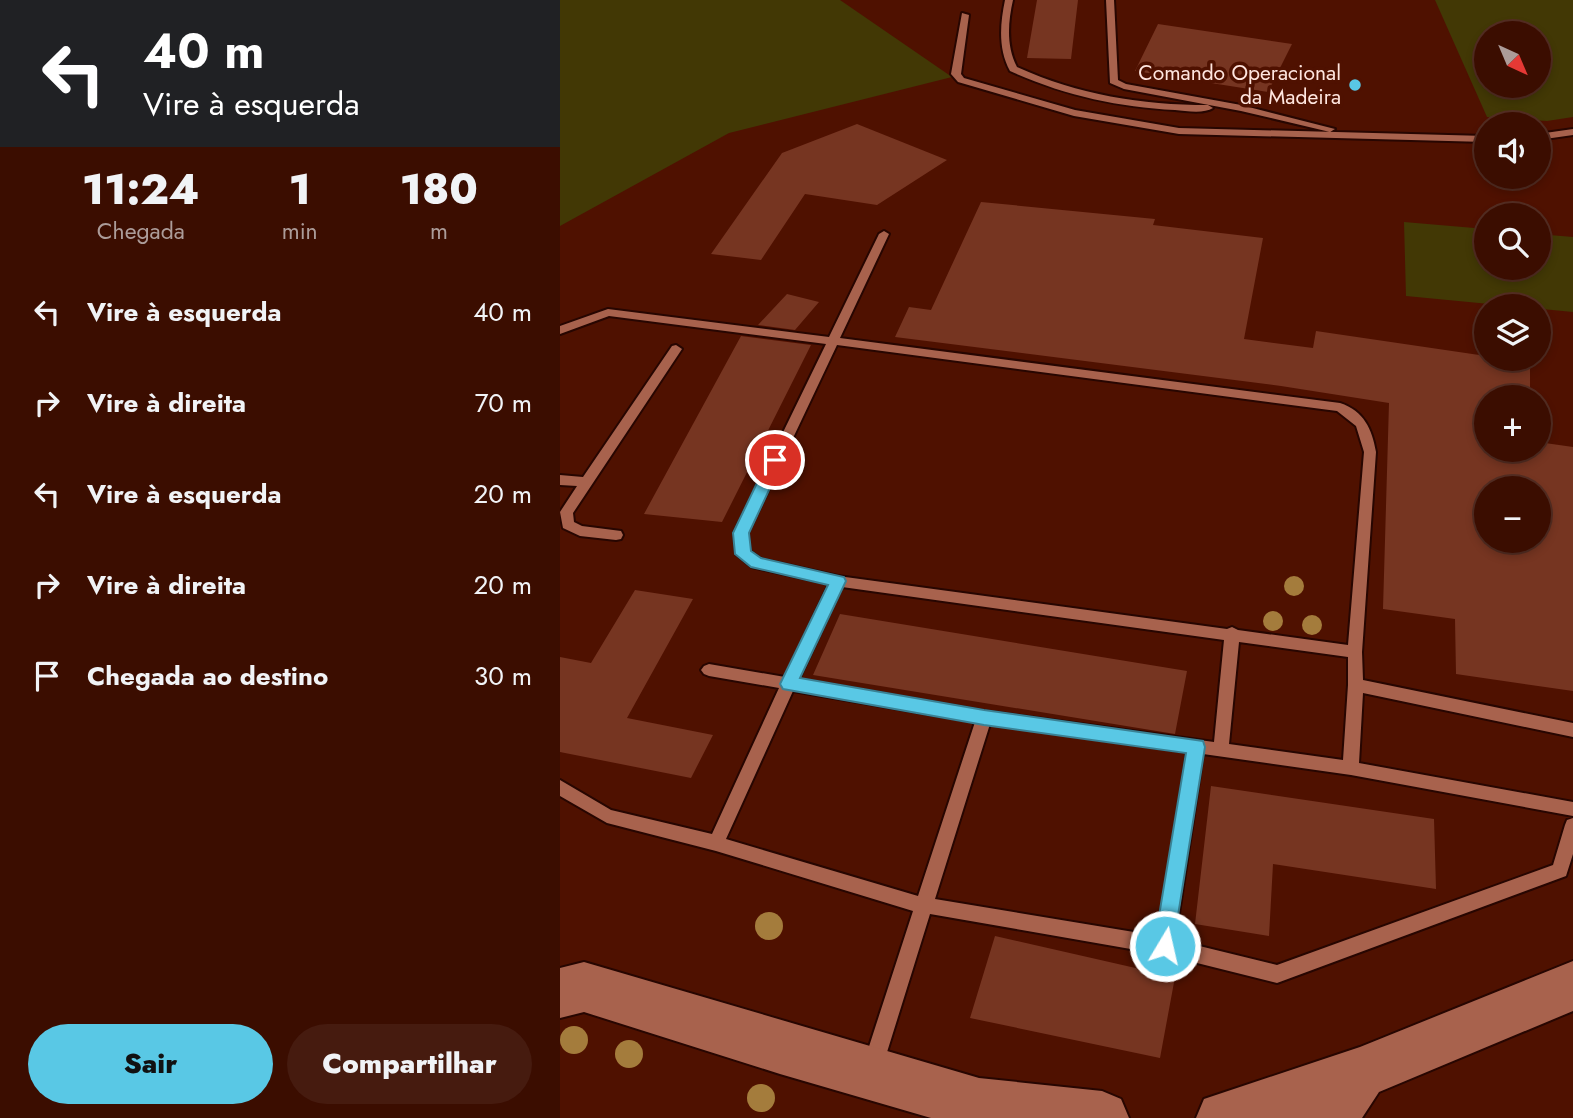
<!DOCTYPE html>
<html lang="pt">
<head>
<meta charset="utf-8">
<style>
	body { margin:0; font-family:Jost,sans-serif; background:#461b0f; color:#f1f3f6; height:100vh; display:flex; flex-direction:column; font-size:26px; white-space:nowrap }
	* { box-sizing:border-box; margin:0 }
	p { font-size:23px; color:#ac9c99 }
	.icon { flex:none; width:38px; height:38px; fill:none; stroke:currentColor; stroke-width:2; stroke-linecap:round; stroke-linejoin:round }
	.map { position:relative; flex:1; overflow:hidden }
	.details { display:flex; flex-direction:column; background:#3b0d00; width:560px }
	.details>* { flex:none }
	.hud { background:#202124; color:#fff; overflow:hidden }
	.needle { width:46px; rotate:136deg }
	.tools { position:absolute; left:914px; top:21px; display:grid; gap:14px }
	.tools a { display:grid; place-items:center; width:77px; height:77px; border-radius:50%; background:#3b0d00; box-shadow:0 4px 10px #0003,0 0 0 2px #542d22; font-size:35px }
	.pin { position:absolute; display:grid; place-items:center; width:60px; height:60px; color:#fff; margin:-30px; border:4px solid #fff; border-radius:50%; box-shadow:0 2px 7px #0007 }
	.me { position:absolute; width:77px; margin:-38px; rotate:9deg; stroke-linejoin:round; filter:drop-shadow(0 0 5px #0008) }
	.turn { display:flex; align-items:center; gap:24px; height:147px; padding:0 28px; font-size:32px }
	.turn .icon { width:91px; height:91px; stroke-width:2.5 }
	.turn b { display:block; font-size:49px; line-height:60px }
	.eta { display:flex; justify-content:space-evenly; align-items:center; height:119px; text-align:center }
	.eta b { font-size:42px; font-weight:800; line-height:49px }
	.primary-button { display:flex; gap:14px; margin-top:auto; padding:14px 28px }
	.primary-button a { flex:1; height:80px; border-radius:42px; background:#59c8e5; color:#111; font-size:28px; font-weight:800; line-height:80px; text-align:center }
	.primary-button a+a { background:#461b0f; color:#f1f3f6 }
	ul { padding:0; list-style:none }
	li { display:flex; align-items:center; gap:21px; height:91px; padding:0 28px }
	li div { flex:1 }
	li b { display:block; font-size:26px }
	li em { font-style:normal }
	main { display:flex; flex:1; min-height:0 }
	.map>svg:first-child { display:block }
	.green { fill:#423805; fill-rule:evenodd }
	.building { fill:#763521; fill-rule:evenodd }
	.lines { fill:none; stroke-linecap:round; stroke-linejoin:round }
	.lane-casing { stroke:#270601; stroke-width:4 }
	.secondary-casing { stroke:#270601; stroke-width:4 }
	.lane { fill:#a8624d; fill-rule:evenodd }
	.secondary { fill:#a8624d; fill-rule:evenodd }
	.tree { fill:#a47c3c }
	.route { fill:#59c8e5; stroke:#3a8295; stroke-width:2 }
	.poi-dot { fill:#59c8e5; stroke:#4f1100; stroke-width:2.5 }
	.labels { text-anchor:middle; stroke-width:7; stroke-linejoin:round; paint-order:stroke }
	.far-poi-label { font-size:21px; fill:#ffe6df; stroke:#4f1100; text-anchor:end }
</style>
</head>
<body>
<main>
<section class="details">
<div class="hud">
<div class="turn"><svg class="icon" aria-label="left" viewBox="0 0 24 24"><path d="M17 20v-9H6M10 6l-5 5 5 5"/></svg><div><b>40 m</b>Vire à esquerda</div></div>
</div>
<div class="eta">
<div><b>11:24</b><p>Chegada</p></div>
<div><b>1</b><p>min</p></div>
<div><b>180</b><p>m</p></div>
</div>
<ul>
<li><svg class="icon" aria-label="left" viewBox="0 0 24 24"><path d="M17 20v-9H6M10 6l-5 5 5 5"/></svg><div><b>Vire à esquerda</b></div><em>40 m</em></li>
<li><svg class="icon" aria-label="right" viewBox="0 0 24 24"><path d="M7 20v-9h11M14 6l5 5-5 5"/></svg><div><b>Vire à direita</b></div><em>70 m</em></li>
<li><svg class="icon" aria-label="left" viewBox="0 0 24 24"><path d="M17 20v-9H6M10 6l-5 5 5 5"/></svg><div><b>Vire à esquerda</b></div><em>20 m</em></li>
<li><svg class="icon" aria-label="right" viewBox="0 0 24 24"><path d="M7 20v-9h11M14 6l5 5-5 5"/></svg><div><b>Vire à direita</b></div><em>20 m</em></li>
<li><svg class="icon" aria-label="arrive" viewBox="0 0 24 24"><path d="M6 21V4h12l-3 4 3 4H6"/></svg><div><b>Chegada ao destino</b></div><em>30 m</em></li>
</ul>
<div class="primary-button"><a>Sair</a><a>Compartilhar</a></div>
</section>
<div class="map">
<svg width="1013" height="1118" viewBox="0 0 1013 1118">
	<rect width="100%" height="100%" fill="#4f1100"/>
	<path class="green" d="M 0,0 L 280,0 L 392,77 L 169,133 L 0,226 Z
		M 875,0 L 1013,0 L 1013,117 L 987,121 L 927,117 ZM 926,33 L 978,33 L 978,86 L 926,86 Z
		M 844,222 L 926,229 L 926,268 L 978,268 L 978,234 L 1013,237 L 1013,312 L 846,296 Z"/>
	<path class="building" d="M 477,0 L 518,0 L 511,59 L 467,58 Z
		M 598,24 L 732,44 L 708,92 L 575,71 Z
		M 297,124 L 387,160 L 317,205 L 245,194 L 201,260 L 151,254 L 222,153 Z
		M 421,202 L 595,219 L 593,225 L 703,238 L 684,339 L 753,348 L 756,331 L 926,356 L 926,359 L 970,363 L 970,397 L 926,397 L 926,450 L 978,450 L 978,442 L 1013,447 L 1013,691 L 896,674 L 895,619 L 823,609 L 829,403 L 721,386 L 335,337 L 349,307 L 371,310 ZM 926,488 L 978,488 L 978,541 L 926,541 Z
		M 227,294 L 259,302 L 235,330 L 198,325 Z
		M 181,336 L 251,345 L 162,522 L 84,514 Z
		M 75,590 L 133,599 L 67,718 L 153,735 L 131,778 L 0,752 L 0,657 L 31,663 Z
		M 280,614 L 627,671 L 615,734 L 253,675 Z
		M 651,786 L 874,819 L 876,889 L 713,864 L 709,936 L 635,924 Z
		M 435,936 L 615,977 L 600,1058 L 410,1018 Z"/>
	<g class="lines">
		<g class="lane-casing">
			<path id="lane" d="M 445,0 L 453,0 C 448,22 446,46 457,67 C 519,95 581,105 648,105 L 653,108 C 644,114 626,111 615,110 C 557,107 503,95 450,71 C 438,49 440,24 445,0 Z
				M 546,0 L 554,0 L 558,80 L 566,84 L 681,105 L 775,129 L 770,132 L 681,111 L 564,89 L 550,83 Z
				M 402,13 L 409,15 L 401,74 L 404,78 L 515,110 L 619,128 L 926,136 L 926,142 L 619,134 L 514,116 L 398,82 L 391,74 Z
				M 1013,129 L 1013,135 L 978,140 L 978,134 Z
				M 324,231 L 329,234 L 280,338 L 780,403 C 804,411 812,429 816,452 L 802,652 L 803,680 L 1013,723 L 1013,737 L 803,693 L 799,763 L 1013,802 L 1013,816 L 791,775 L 643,754 L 615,940 L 717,965 L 993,865 L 1005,825 L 1007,820 L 1013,818 L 1013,854 L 1006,876 L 717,983 L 605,955 L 370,914 L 323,1065 L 320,1072 L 313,1075 L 306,1072 L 303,1065 L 353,911 L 156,851 L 47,823 L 0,796 L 0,780 L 51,810 L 152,834 L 219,688 L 149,676 L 144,674 L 141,670 L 144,666 L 149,664 L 225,677 L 269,584 L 192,567 L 176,554 L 174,533 L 266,344 L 49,316 L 0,334 L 0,326 L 48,309 L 269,337 L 319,234 ZM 277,345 L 777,411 L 796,426 L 804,452 L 788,645 L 678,630 L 672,627 L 667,629 L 278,576 L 201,559 L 190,551 L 188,533 ZM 282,587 L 664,640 L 654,742 L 424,711 L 239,679 ZM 679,642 L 788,657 L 788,685 L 783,760 L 669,744 ZM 233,691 L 415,722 L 358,896 L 166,839 ZM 430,724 L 627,752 L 598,936 L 375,899 Z
				M 116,345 L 122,349 L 13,513 L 14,522 L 22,526 L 61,531 L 63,535 L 61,539 L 56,540 L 20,536 L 3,528 L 0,512 L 17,486 L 0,485 L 0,475 L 23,477 L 112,346 Z"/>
		</g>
		<g class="secondary-casing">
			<path id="secondary" d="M 1013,961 L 1013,1011 L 819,1092 L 802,1118 L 636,1118 L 644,1099 L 800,1047 Z
				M 24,962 L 419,1078 L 542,1091 L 561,1099 L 569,1118 L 371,1118 L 220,1074 L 24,1012 L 0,1018 L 0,968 Z"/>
		</g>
		<use href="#lane" class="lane"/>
		<use href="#secondary" class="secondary"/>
	</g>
	<g class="tree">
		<circle cx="734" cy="586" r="10"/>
		<circle cx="713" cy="621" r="10"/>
		<circle cx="752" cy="625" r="10"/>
		<circle cx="209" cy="926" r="14"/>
		<circle cx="14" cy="1040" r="14"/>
		<circle cx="69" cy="1054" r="14"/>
		<circle cx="201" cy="1098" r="14"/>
	</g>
	<path class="route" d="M 215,455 L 223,460 L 189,533 L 191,551 L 201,558 L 284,577 L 286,581 L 240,678 L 424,710 L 643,741 L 645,747 L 612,953 L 605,956 L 597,953 L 594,946 L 626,753 L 424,725 L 223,689 L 220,684 L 268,585 L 191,567 L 175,554 L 173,533 L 208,460 Z"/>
	<circle class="poi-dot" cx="795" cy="85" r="7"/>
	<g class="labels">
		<g class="far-poi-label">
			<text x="781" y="80">Comando Operacional<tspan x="781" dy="24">da Madeira</tspan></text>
		</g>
	</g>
</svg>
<div class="tools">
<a><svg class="needle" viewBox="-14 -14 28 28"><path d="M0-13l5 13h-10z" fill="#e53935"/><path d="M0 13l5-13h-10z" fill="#ac9c99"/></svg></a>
<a><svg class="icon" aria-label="sound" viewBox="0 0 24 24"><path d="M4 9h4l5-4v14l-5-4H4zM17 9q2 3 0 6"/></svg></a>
<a><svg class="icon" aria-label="search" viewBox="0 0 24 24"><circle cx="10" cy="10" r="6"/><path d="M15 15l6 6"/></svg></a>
<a><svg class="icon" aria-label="layers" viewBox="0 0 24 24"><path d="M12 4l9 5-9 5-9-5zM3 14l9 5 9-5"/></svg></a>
<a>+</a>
<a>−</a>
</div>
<div class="pin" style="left:215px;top:460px;background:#d93025"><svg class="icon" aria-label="arrive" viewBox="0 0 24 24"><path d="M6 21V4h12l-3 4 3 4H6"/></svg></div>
<svg class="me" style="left:605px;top:946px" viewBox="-20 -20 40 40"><circle r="17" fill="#59c8e5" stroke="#fff" stroke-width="3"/><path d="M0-11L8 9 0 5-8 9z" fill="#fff"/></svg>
</div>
</main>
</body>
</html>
